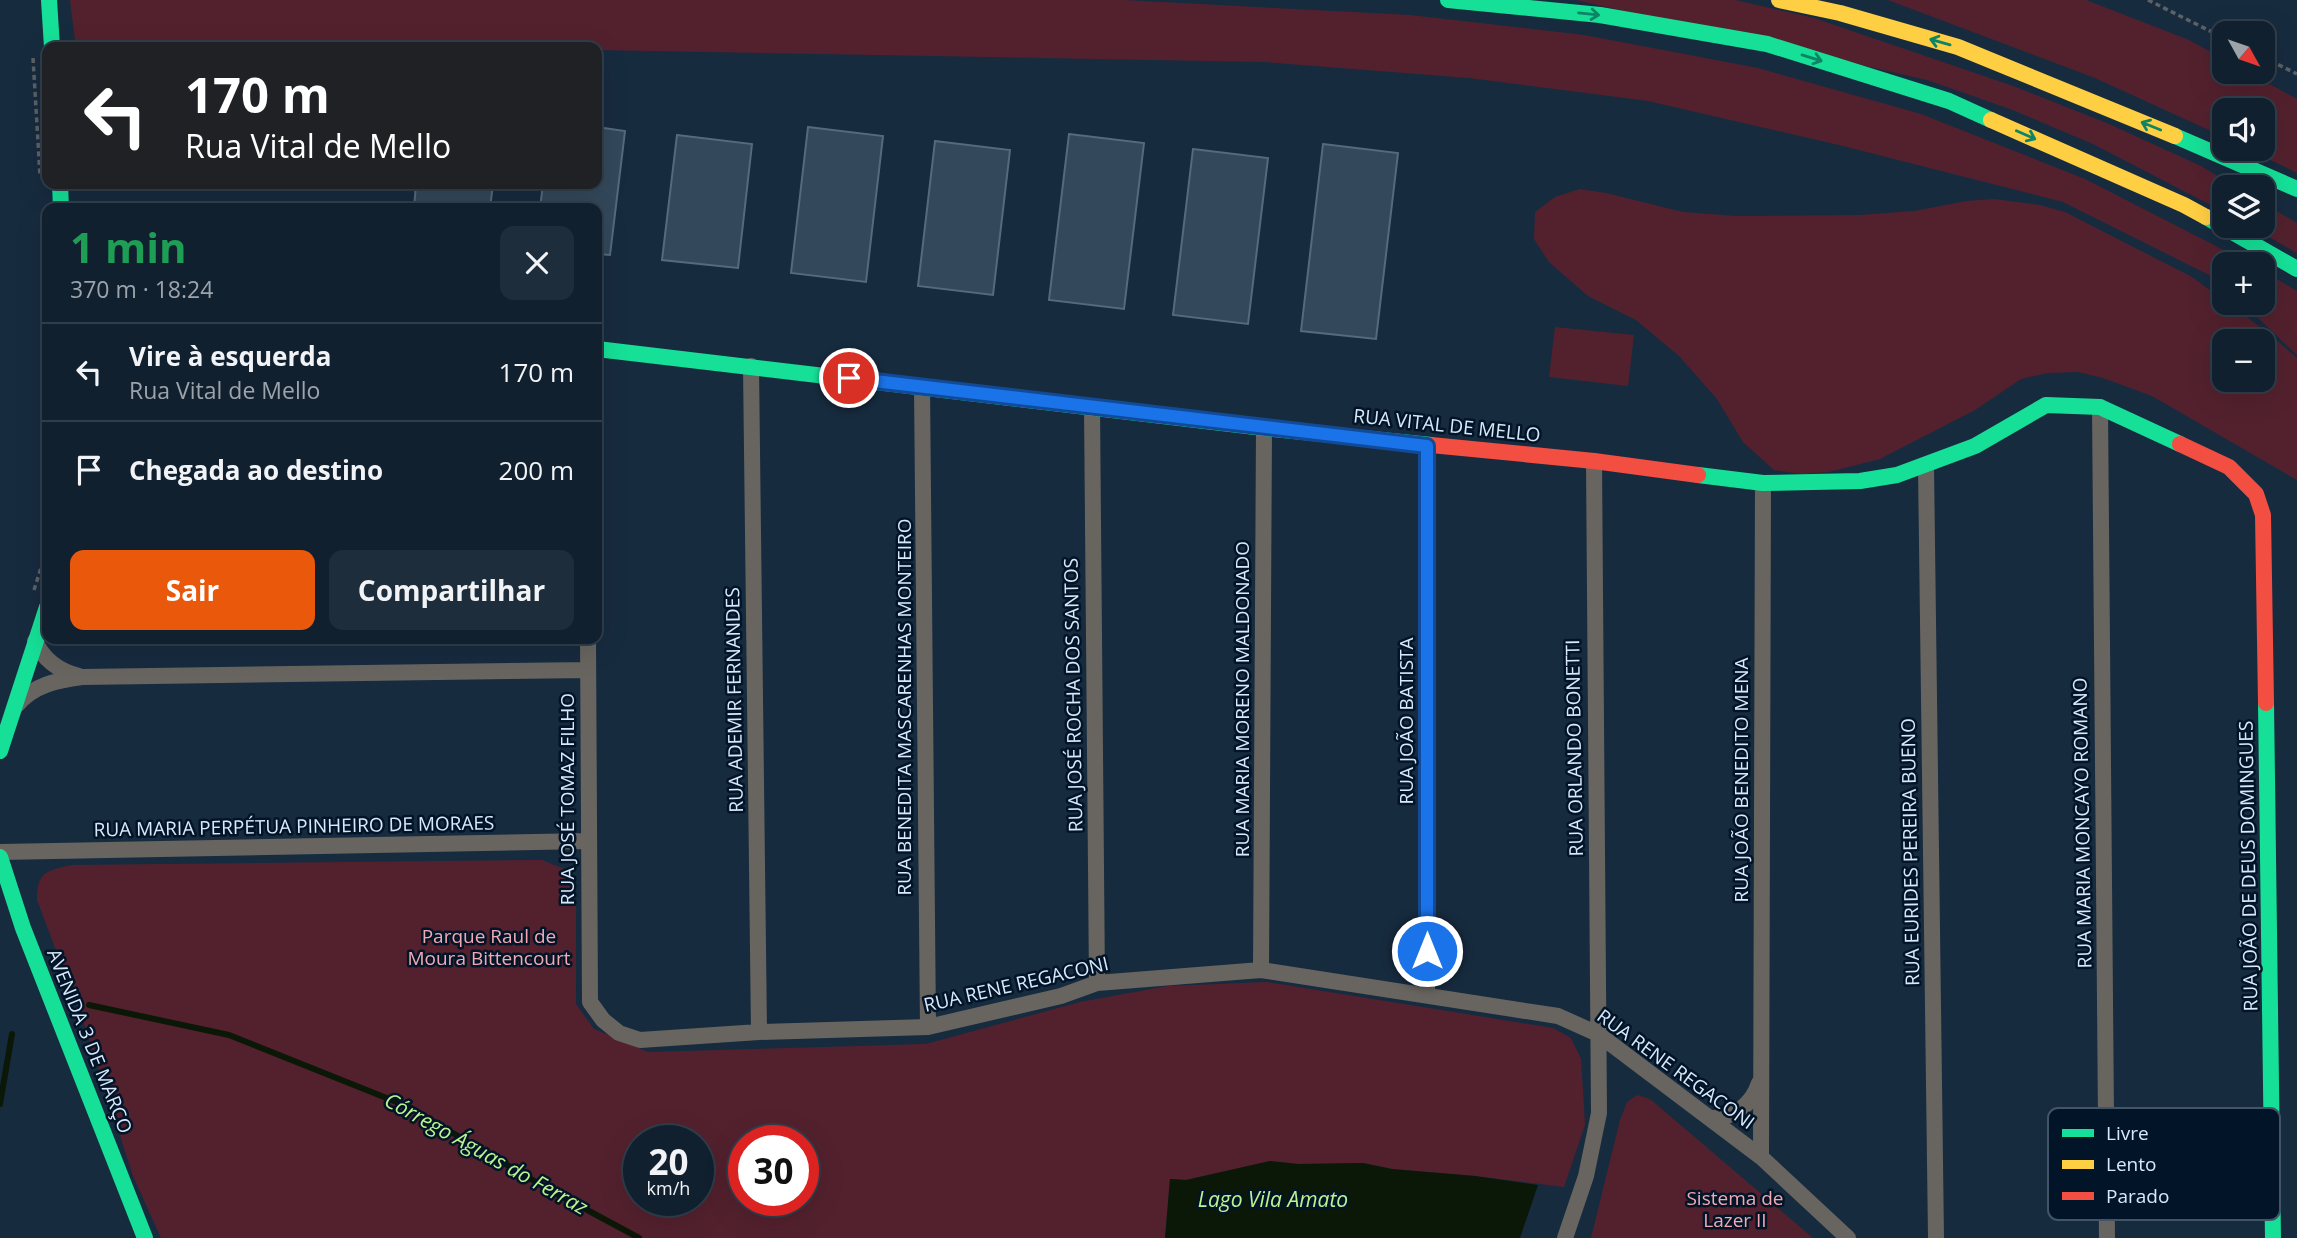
<!DOCTYPE html>
<html lang="pt">
<head>
<meta charset="utf-8">
<style>
	body { margin:0; font-family:"Open Sans",sans-serif; background:#1e2d3b; color:#f1f3f6; height:100vh; display:flex; flex-direction:column; font-size:26px; white-space:nowrap }
	* { box-sizing:border-box; margin:0 }
	p { font-size:23px; color:#9ca3aa }
	.icon { flex:none; width:38px; height:38px; fill:none; stroke:currentColor; stroke-width:2; stroke-linecap:round; stroke-linejoin:round }
	.map { position:relative; flex:1; overflow:hidden }
	.details { position:absolute; left:42px; top:203px; width:560px; height:441px; display:flex; flex-direction:column; background:#11202f; border-radius:14px; box-shadow:0 7px 28px #0002,0 0 0 2px #303e4b }
	.details>* { flex:none }
	.banner { position:absolute; left:42px; top:42px; width:560px; height:147px; border-radius:14px; box-shadow:0 7px 28px #0002,0 0 0 2px #303e4b; background:#202124; color:#fff; overflow:hidden }
	.needle { width:46px; rotate:130deg }
	.buttons { position:absolute; left:2212px; top:21px; display:grid; gap:14px }
	.buttons a { display:grid; place-items:center; width:63px; height:63px; border-radius:14px; background:#11202f; box-shadow:0 7px 28px #0002,0 0 0 2px #303e4b; font-size:35px }
	.speed { position:absolute; left:623px; top:1125px; display:flex; gap:14px; font-size:35px; font-weight:700; text-align:center }
	.speed>* { display:grid; place-content:center; width:91px; height:91px; border-radius:50%; background:#11202f; box-shadow:0 7px 28px #0002,0 0 0 2px #303e4b; line-height:1 }
	.speed small { font-size:18px; font-weight:400 }
	.speed .limit { border:10px solid #d22; background:#fff; color:#111 }
	.pin { position:absolute; display:grid; place-items:center; width:60px; height:60px; color:#fff; margin:-30px; border:4px solid #fff; border-radius:50%; box-shadow:0 2px 7px #0007 }
	.me { position:absolute; width:77px; margin:-38px; rotate:0deg; stroke-linejoin:round; filter:drop-shadow(0 0 5px #0008) }
	.turn { display:flex; align-items:center; gap:24px; height:147px; padding:0 28px; font-size:32px }
	.turn .icon { width:91px; height:91px; stroke-width:2.5 }
	.turn b { display:block; font-size:49px; line-height:60px }
	.round { display:grid; place-items:center; flex:none; width:74px; height:74px; border-radius:14px; background:#1e2d3b }
	.headline { display:flex; align-items:center; justify-content:space-between; height:119px; padding:0 28px }
	h1 { font-size:42px; font-weight:700; line-height:52px; color:#1e9e55 }
	.primary-button { display:flex; gap:14px; margin-top:auto; padding:14px 28px }
	.primary-button a { flex:1; height:80px; border-radius:14px; background:#ea580c; color:#fff; font-size:28px; font-weight:700; line-height:80px; text-align:center }
	.primary-button a+a { background:#1e2d3b; color:#f1f3f6 }
	ul { padding:0; list-style:none }
	li { display:flex; align-items:center; gap:21px; height:98px; padding:0 28px; border-top:2px solid #303e4b }
	li div { flex:1 }
	li b { display:block; font-size:26px }
	li em { font-style:normal }
	.map>svg:first-child { display:block }
	.green { fill:#53212e; fill-rule:evenodd }
	.water { fill:#0b1807 }
	.lines { fill:none; stroke-linecap:round; stroke-linejoin:round }
	.stream { stroke:#0b1807; stroke-width:6 }
	.building { fill:#33485b; stroke:#576a7d; stroke-width:2 }
	.path { stroke:#5c6165; stroke-width:3.5; stroke-dasharray:5 3.5; stroke-linecap:butt }
	.street { stroke:#686560; stroke-width:16 }
	.fast { stroke:#16e098; stroke-width:16 }
	.slow { stroke:#ffcf43; stroke-width:16 }
	.jam { stroke:#f24e42; stroke-width:16 }
	.oneway { stroke:#0d8466 }
	.route-casing { stroke:#114b97; stroke-width:18 }
	.route { stroke:#1a73e8; stroke-width:12 }
	.labels { text-anchor:middle; stroke-width:5; stroke-linejoin:round; paint-order:stroke }
	.street-label { font-size:19px; fill:#d9e9fa; stroke:#021428 }
	.park-label { font-size:19px; fill:#f2a9b1; stroke:#021428 }
	.water-label { font-size:21px; font-style:italic; fill:#bdf58d; stroke:#021428 }
	.key { fill:#021428; stroke:#425467; stroke-width:2 }
	.key-label { font-size:19px; fill:#d9e9fa }
</style>
</head>
<body>
<div class="map">
<svg width="2297" height="1238" viewBox="0 0 2297 1238">
	<rect width="100%" height="100%" fill="#172b3f"/>
	<path class="green" d="M 70,0 L 1124,0 L 1410,15 L 1584,35 L 1758,68 L 1921,114 L 2085,179 L 2251,264 L 2224,264 L 2224,286 L 2217,279 L 2063,202 L 1839,145 L 1648,101 L 1469,78 L 1264,62 L 597,50 L 597,47 L 447,47 L 75,40 Z
		M 1576,0 L 1735,0 L 1814,18 L 2013,86 L 2109,124 L 2201,166 L 2236,187 L 2224,187 L 2224,212 L 2093,144 L 2010,109 L 1927,80 Z
		M 1888,0 L 2086,0 L 2189,40 L 2224,59 L 2224,72 L 2248,72 L 2297,99 L 2297,173 L 2248,149 L 2263,149 L 2263,110 L 2224,110 L 2224,137 L 2095,78 Z
		M 1580,189 L 1606,193 L 1683,212 L 1736,216 L 1860,215 L 1914,211 L 1967,201 L 1994,199 L 2040,205 L 2065,212 L 2192,277 L 2267,332 L 2297,358 L 2297,480 L 2152,396 L 2103,378 L 2078,372 L 2048,373 L 2021,379 L 1975,410 L 1880,459 L 1829,472 L 1801,474 L 1774,470 L 1743,442 L 1717,399 L 1679,356 L 1636,320 L 1588,296 L 1549,262 L 1534,239 L 1535,212 L 1555,197 ZM 2224,341 L 2263,341 L 2263,380 L 2224,380 Z
		M 2263,203 L 2297,223 L 2297,253 L 2249,226 L 2263,226 Z
		M 2263,271 L 2297,291 L 2297,355 L 2242,303 L 2263,303 Z
		M 1555,327 L 1634,335 L 1628,386 L 1549,377 Z
		M 542,860 L 564,869 L 576,904 L 576,1004 L 594,1029 L 648,1052 L 926,1044 L 1080,1002 L 1168,986 L 1267,982 L 1553,1028 L 1571,1038 L 1581,1059 L 1585,1125 L 1564,1187 L 1475,1176 L 1392,1169 L 1363,1163 L 1298,1164 L 1270,1161 L 1186,1180 L 1170,1179 L 1165,1238 L 161,1238 L 133,1176 L 85,1027 L 37,900 C 37,872 46,871 71,865 ZM 639,1141 L 698,1141 L 698,1200 L 639,1200 ZM 744,1141 L 803,1141 L 803,1200 L 744,1200 Z
		M 1637,1095 L 1650,1099 L 1813,1238 L 1591,1238 L 1620,1120 L 1627,1102 Z"/>
	<path class="water" d="M 1270,1161 L 1298,1164 L 1363,1163 L 1392,1169 L 1475,1176 L 1538,1185 L 1520,1238 L 1165,1238 L 1170,1179 L 1186,1180 Z"/>
	<g class="lines">
		<path class="stream" d="M 89,1005 L 229,1035 L 409,1107 L 541,1185 L 639,1238
			M 0,1104 L 12,1034"/>
	</g>
	<path class="building" d="M 597,127 L 625,131 L 610,255 L 597,254 L 597,208 L 540,208 L 543,184 L 597,184 Z
		M 808,127 L 883,136 L 866,282 L 791,273 Z
		M 1069,134 L 1144,143 L 1124,309 L 1049,300 Z
		M 677,135 L 752,144 L 738,268 L 662,260 Z
		M 935,141 L 1010,150 L 993,295 L 918,286 Z
		M 1323,144 L 1398,153 L 1376,339 L 1301,331 Z
		M 1193,149 L 1268,158 L 1248,324 L 1173,315 Z
		M 416,184 L 493,184 L 490,208 L 414,208 Z"/>
	<g class="lines">
		<path class="path" d="M 2148,0 L 2224,38
			M 2263,57 L 2297,74
			M 33,58 L 40,176
			M 43,219 L 47,293
			M 34,590 L 47,549"/>
		<path class="street" d="M 751,366 L 759,1032
			M 922,386 L 928,1027
			M 1092,407 L 1097,983
			M 2100,407 L 2107,1238
			M 1926,466 L 1936,1238
			M 588,639 L 590,1002 L 603,1020 L 619,1033 L 640,1040 L 759,1032 L 928,1027 L 1061,996 L 1097,983 L 1261,970 L 1558,1016 L 1598,1034 L 1761,1157 L 1848,1238
			M 35,641 C 44,661 59,671 79,676
			M 17,705 C 33,685 58,680 82,677 L 588,670
			M 0,852 L 589,841
			M 1261,970 L 1264,428
			M 1427,995 L 1427,446
			M 1710,1118 C 1733,1119 1752,1105 1759,1083
			M 1761,1157 L 1763,483
			M 1565,1238 L 1586,1176 L 1599,1113 L 1594,461"/>
		<path class="fast" d="M 49,0 L 52,47
			M 1448,0 L 1600,15 L 1767,44 L 1949,101 L 1991,120
			M 2175,136 L 2297,189
			M 60,184 L 61,208
			M 2206,217 L 2297,269
			M 597,349 L 1264,428 L 1431,445
			M 1698,475 L 1763,483 L 1860,481 L 1897,475 L 1975,446 L 2046,405 L 2100,407 L 2180,444
			M 2266,703 L 2273,1238
			M 0,751 L 47,607
			M 0,857 L 23,928 L 145,1238"/>
		<path class="slow" d="M 1779,0 L 1840,13 L 1958,47 L 2175,136
			M 1991,120 L 2184,205 L 2206,217"/>
		<path class="jam" d="M 2180,444 L 2229,467 L 2256,494 L 2263,515 L 2266,703
			M 1431,445 L 1594,461 L 1698,475"/>
	</g>
	<defs><path id="oneway-shaft" d="M-6 0H5M1.5-3L5.5 0L1.5 3" fill="none" stroke-width="1.6" stroke-linecap="round" stroke-linejoin="round" transform="scale(1.75)"/></defs>
	<g class="oneway">
		<use href="#oneway-shaft" transform="translate(1589 14) rotate(6)"/>
		<use href="#oneway-shaft" transform="translate(1940 42) rotate(-164)"/>
		<use href="#oneway-shaft" transform="translate(1812 58) rotate(17)"/>
		<use href="#oneway-shaft" transform="translate(2151 126) rotate(-158)"/>
		<use href="#oneway-shaft" transform="translate(2026 135) rotate(24)"/>
	</g>
	<g class="lines">
		<g class="route-casing">
			<path id="route" d="M 849,378 L 1427,446 L 1427,951"/>
		</g>
		<use href="#route" class="route"/>
	</g>
	<g class="labels">
		<g class="street-label">
			<text transform="translate(1447 425) rotate(6)" y="7">RUA VITAL DE MELLO</text>
			<text transform="translate(1073 695) rotate(-91)" y="7">RUA JOSÉ ROCHA DOS SANTOS</text>
			<text transform="translate(1242 699) rotate(-90)" y="7">RUA MARIA MORENO MALDONADO</text>
			<text transform="translate(734 700) rotate(-91)" y="7">RUA ADEMIR FERNANDES</text>
			<text transform="translate(904 707) rotate(-90)" y="7">RUA BENEDITA MASCARENHAS MONTEIRO</text>
			<text transform="translate(1406 721) rotate(-90)" y="7">RUA JOÃO BATISTA</text>
			<text transform="translate(1574 748) rotate(-91)" y="7">RUA ORLANDO BONETTI</text>
			<text transform="translate(1741 780) rotate(-90)" y="7">RUA JOÃO BENEDITO MENA</text>
			<text transform="translate(567 799) rotate(-90)" y="7">RUA JOSÉ TOMAZ FILHO</text>
			<text transform="translate(2082 823) rotate(-91)" y="7">RUA MARIA MONCAYO ROMANO</text>
			<text transform="translate(294 826) rotate(-1)" y="7">RUA MARIA PERPÉTUA PINHEIRO DE MORAES</text>
			<text transform="translate(1910 852) rotate(-91)" y="7">RUA EURIDES PEREIRA BUENO</text>
			<text transform="translate(2248 866) rotate(-91)" y="7">RUA JOÃO DE DEUS DOMINGUES</text>
			<text transform="translate(1016 984) rotate(-13)" y="7">RUA RENE REGACONI</text>
			<text transform="translate(90 1041) rotate(68)" y="7">AVENIDA 3 DE MARÇO</text>
			<text transform="translate(1676 1069) rotate(36)" y="7">RUA RENE REGACONI</text>
		</g>
		<g class="park-label">
			<text x="489" y="943">Parque Raul de<tspan x="489" dy="22">Moura Bittencourt</tspan></text>
			<text x="1735" y="1205">Sistema de<tspan x="1735" dy="22">Lazer II</tspan></text>
		</g>
		<g class="water-label">
			<text transform="translate(486 1154) rotate(29)" y="7">Córrego Águas do Ferraz</text>
			<text x="1273" y="1207">Lago Vila Amato</text>
		</g>
	</g>
	<rect x="2048" y="1108" width="232" height="112" rx="10" class="key"/>
	<rect x="2062" y="1129" width="32" height="8" fill="#16e098"/>
	<rect x="2062" y="1160" width="32" height="9" fill="#ffcf43"/>
	<rect x="2062" y="1192" width="32" height="8" fill="#f24e42"/>
	<g class="key-label">
		<text x="2106" y="1140">Livre</text>
		<text x="2106" y="1171">Lento</text>
		<text x="2106" y="1203">Parado</text>
	</g>
</svg>
<div class="buttons">
<a><svg class="needle" viewBox="-14 -14 28 28"><path d="M0-13l5 13h-10z" fill="#e53935"/><path d="M0 13l5-13h-10z" fill="#9ca3aa"/></svg></a>
<a><svg class="icon" aria-label="sound" viewBox="0 0 24 24"><path d="M4 9h4l5-4v14l-5-4H4zM17 9q2 3 0 6"/></svg></a>
<a><svg class="icon" aria-label="layers" viewBox="0 0 24 24"><path d="M12 4l9 5-9 5-9-5zM3 14l9 5 9-5"/></svg></a>
<a>+</a>
<a>−</a>
</div>
<div class="speed"><div>20<small>km/h</small></div><div class="limit">30</div></div>
<div class="pin" style="left:849px;top:378px;background:#d93025"><svg class="icon" aria-label="arrive" viewBox="0 0 24 24"><path d="M6 21V4h12l-3 4 3 4H6"/></svg></div>
<svg class="me" style="left:1427px;top:951px" viewBox="-20 -20 40 40"><circle r="17" fill="#1a73e8" stroke="#fff" stroke-width="3"/><path d="M0-11L8 9 0 5-8 9z" fill="#fff"/></svg>
<div class="banner">
<div class="turn"><svg class="icon" aria-label="left" viewBox="0 0 24 24"><path d="M17 20v-9H6M10 6l-5 5 5 5"/></svg><div><b>170 m</b>Rua Vital de Mello</div></div>
</div>
<section class="details">
<div class="headline"><div><h1>1 min</h1><p>370 m · 18:24</p></div><a class="round"><svg class="icon" aria-label="close" viewBox="0 0 24 24"><path d="M6 6l12 12M18 6L6 18"/></svg></a></div>
<ul>
<li><svg class="icon" aria-label="left" viewBox="0 0 24 24"><path d="M17 20v-9H6M10 6l-5 5 5 5"/></svg><div><b>Vire à esquerda</b><p>Rua Vital de Mello</p></div><em>170 m</em></li>
<li><svg class="icon" aria-label="arrive" viewBox="0 0 24 24"><path d="M6 21V4h12l-3 4 3 4H6"/></svg><div><b>Chegada ao destino</b></div><em>200 m</em></li>
</ul>
<div class="primary-button"><a>Sair</a><a>Compartilhar</a></div>
</section>
</div>
</body>
</html>
